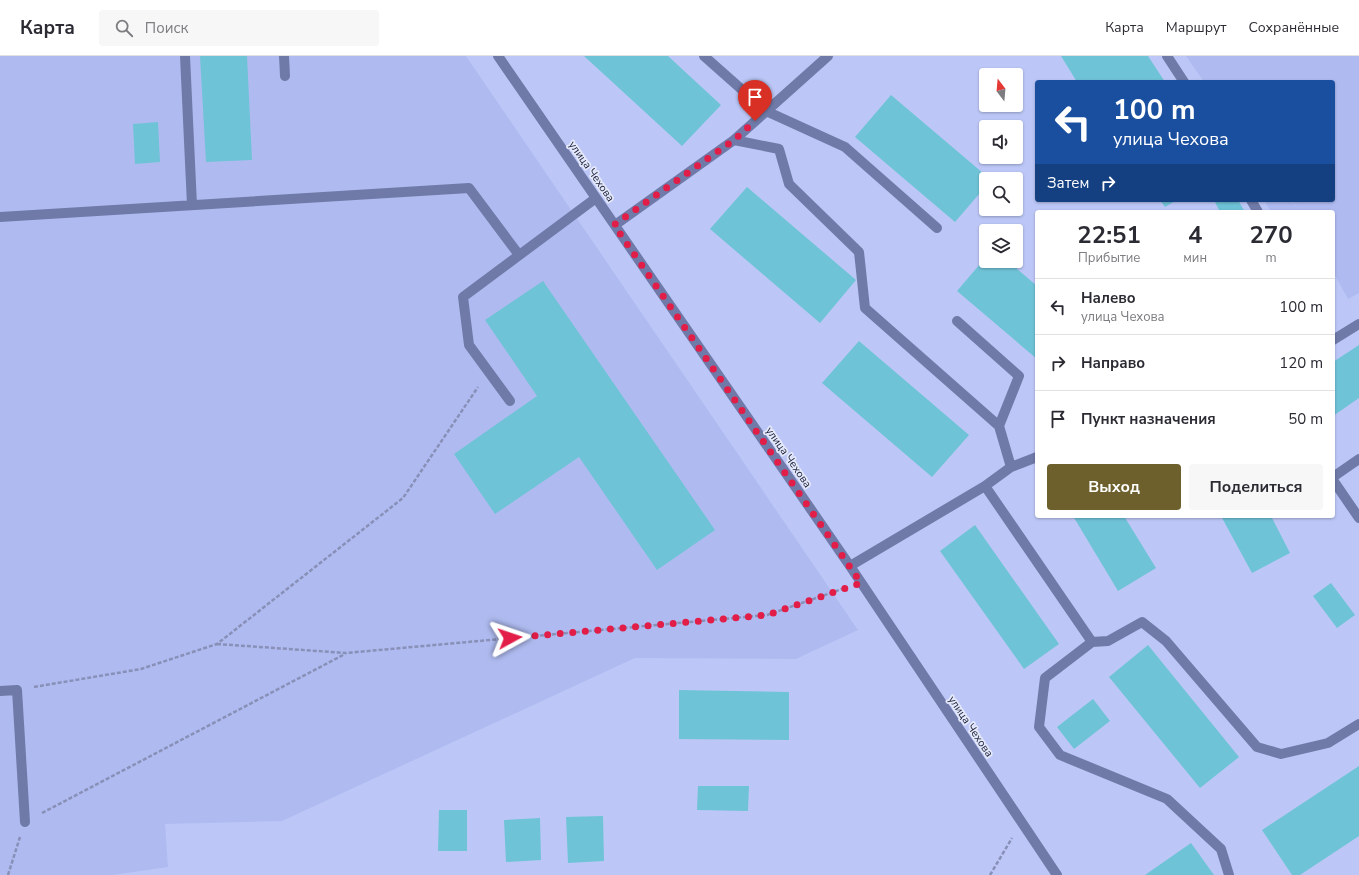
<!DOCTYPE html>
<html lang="ru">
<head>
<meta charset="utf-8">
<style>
	body { margin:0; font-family:"Nunito Sans",sans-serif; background:#f7f7f7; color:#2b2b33; height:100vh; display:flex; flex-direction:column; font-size:15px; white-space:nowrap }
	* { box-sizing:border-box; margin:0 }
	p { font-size:13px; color:#7c7c81 }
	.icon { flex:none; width:22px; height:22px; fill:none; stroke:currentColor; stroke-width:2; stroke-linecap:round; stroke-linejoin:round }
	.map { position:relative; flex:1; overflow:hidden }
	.side { position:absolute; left:1035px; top:154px; width:300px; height:308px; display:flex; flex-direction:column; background:#fff; border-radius:4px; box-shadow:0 1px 3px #0004 }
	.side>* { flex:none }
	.top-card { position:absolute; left:1035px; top:24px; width:300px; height:122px; border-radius:4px; box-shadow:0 1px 3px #0004; background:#1a4fa0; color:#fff; overflow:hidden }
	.needle { width:26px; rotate:344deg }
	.controls { position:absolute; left:979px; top:12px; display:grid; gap:8px }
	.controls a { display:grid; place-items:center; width:44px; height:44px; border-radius:4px; background:#fff; box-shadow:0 1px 3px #0004; font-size:20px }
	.pin { position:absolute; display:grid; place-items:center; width:34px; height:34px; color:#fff; margin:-41px -17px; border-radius:50% 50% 50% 0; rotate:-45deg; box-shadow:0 0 4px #0007 }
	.pin .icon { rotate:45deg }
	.me { position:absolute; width:44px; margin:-22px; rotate:85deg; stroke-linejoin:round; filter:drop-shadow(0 0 3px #0008) }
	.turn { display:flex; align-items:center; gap:14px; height:84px; padding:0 12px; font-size:18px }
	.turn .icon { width:52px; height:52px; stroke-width:2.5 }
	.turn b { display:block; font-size:28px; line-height:34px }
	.then { display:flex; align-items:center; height:38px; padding:0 12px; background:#0003; gap:8px; font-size:15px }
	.eta { display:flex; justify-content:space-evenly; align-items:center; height:68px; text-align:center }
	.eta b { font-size:24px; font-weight:700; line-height:28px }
	.cta { display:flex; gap:8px; margin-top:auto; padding:8px 12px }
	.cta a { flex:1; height:46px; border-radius:4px; background:#6d602d; color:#fff; font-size:16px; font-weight:700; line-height:46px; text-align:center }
	.cta a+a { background:#f7f7f7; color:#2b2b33 }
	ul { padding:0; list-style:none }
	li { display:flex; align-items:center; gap:12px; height:56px; padding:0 12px; border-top:1px solid #e1e1e2 }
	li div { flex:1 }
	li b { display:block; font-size:15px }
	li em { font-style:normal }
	header { display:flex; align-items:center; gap:24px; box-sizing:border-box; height:56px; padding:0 20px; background:#fff; border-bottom:1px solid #e1e1e2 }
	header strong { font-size:19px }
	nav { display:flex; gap:22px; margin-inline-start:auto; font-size:14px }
	.search { width:280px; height:36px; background:#f7f7f7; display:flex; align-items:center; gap:10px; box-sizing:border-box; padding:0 14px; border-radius:4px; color:#7c7c81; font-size:15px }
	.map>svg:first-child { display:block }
	.built { fill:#afbbf0 }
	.building { fill:#6fc3d7 }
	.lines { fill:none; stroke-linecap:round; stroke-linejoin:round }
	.path { stroke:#8890b8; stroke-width:2.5; stroke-dasharray:4 2; stroke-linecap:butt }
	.minor { stroke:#707aa8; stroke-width:10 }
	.route { stroke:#e11d48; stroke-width:7; stroke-dasharray:0 12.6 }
	.labels { text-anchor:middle; stroke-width:3.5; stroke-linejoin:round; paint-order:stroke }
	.street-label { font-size:11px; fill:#1a1e35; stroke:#e5e9fc }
</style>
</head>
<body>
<header>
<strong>Карта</strong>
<div class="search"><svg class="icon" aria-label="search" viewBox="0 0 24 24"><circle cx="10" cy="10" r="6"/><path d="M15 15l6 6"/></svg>Поиск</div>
<nav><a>Карта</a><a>Маршрут</a><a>Сохранённые</a></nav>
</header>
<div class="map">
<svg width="1359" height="819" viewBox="0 0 1359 819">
	<rect width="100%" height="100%" fill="#bcc7f7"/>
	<path class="built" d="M 0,0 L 466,0 L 858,574 L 796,603 L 635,602 L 282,765 L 165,768 L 168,811 L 113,819 L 0,819 Z
		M 1186,0 L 1359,0 L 1359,237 L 1348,243 L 1333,216 L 1333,156 L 1271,156 L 1264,144 L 1291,144 L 1297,153 L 1292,144 L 1333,144 L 1333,26 L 1204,26 Z"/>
	<path class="building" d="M 200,0 L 247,0 L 252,104 L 206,106 Z
		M 584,0 L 668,0 L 721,49 L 682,90 Z
		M 1061,0 L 1148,0 L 1165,26 L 1077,26 Z
		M 891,39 L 990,123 L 986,123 L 986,130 L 955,166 L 855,81 Z
		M 158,66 L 160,106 L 135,108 L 133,68 Z
		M 747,131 L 856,224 L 820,267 L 710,173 Z
		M 1160,144 L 1177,144 L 1165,151 Z
		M 1214,144 L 1238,144 L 1245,156 L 1220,156 Z
		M 986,201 L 986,205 L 1008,205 L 1037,230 L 1037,303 L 957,235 Z
		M 543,225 L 715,474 L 657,514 L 579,401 L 495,458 L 454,398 L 537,340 L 485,264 Z
		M 859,285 L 969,379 L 932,421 L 822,327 Z
		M 1359,289 L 1359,342 L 1333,360 L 1333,306 Z
		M 1073,460 L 1124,460 L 1156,512 L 1118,535 Z
		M 1221,460 L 1271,460 L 1290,497 L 1252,517 Z
		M 975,469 L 1059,588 L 1024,613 L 940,495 Z
		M 1331,527 L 1355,559 L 1337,572 L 1313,540 Z
		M 1148,589 L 1239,701 L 1200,732 L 1109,621 Z
		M 679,634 L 789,636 L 789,684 L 679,683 Z
		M 1093,643 L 1110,665 L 1074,693 L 1057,671 Z
		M 1359,710 L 1359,780 L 1300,819 L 1292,819 L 1262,774 Z
		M 698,730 L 749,730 L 748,755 L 697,754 Z
		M 439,754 L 467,754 L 467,795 L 438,795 Z
		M 603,760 L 604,805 L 568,807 L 566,761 Z
		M 540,762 L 541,804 L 506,806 L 504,764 Z
		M 1191,787 L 1214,819 L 1145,819 Z"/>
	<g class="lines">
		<path class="path" d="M 217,588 L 346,597 L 767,559 L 845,532
			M 34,631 L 141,613 L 217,588 L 403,442 L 478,331
			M 42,757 L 345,598
			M 8,819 L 20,781
			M 990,819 L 1012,782"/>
		<path class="minor" d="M 185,0 L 192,149
			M 284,0 L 285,20
			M 498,0 L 850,510 L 1057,819
			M 704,0 L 766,55 L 845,91 L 937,172
			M 1167,0 L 1184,26
			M 734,84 L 779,93 L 789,128 L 859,196 L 865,252 L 999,370 L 1011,411
			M 1251,144 L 1258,156
			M 0,161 L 469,132 L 519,199
			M 615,169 L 734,84 L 828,0
			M 957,265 L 1019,320 L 999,370
			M 1333,284 L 1359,268
			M 510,345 L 469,289 L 463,241 L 596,142
			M 1333,421 L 1359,403
			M 1333,424 L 1359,462
			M 985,430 L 1092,586 L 1045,622 L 1039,671 L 1060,699 L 1167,743 L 1221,793 L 1229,819
			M 850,510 L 985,430 L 1011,411 L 1037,401
			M 1092,586 L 1108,585 L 1142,566 L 1166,585 L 1257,691 L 1281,698 L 1328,687 L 1359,668
			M 0,635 L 17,634 L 25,766"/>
	</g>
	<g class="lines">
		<path class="route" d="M 510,582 L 767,559 L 861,527 L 614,169 L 734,84 L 755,65"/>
	</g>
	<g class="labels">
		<g class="street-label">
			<text transform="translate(592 115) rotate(55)" y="4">улица Чехова</text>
			<text transform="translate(789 401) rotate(55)" y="4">улица Чехова</text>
			<text transform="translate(971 670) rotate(56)" y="4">улица Чехова</text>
		</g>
	</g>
</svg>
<div class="controls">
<a><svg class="needle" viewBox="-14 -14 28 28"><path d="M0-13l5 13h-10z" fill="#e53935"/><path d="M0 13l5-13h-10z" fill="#7c7c81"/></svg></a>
<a><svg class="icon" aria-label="sound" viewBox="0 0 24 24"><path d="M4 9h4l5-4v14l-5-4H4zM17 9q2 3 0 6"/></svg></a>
<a><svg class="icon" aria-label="search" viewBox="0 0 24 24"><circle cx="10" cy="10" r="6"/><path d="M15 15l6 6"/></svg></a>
<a><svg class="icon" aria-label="layers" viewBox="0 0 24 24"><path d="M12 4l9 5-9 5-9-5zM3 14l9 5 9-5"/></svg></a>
</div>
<div class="pin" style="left:755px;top:65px;background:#d93025"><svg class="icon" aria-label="arrive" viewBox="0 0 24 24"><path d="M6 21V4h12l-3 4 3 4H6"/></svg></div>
<svg class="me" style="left:510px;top:582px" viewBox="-20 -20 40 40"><path d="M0-17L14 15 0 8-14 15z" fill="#e11d48" stroke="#fff" stroke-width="4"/></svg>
<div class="top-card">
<div class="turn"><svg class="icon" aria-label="left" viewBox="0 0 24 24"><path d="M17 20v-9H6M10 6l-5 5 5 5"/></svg><div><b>100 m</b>улица Чехова</div></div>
<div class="then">Затем<svg class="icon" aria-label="right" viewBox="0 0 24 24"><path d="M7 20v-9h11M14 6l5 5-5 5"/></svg></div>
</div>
<section class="side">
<div class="eta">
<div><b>22:51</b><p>Прибытие</p></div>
<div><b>4</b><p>мин</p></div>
<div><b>270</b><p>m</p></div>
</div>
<ul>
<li><svg class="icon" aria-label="left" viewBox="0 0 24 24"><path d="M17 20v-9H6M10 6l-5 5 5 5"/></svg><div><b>Налево</b><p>улица Чехова</p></div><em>100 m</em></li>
<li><svg class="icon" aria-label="right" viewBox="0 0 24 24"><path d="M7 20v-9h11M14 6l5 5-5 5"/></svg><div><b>Направо</b></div><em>120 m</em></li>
<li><svg class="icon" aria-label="arrive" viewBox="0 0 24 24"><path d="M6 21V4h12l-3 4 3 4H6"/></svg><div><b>Пункт назначения</b></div><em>50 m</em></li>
</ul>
<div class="cta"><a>Выход</a><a>Поделиться</a></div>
</section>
</div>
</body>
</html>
